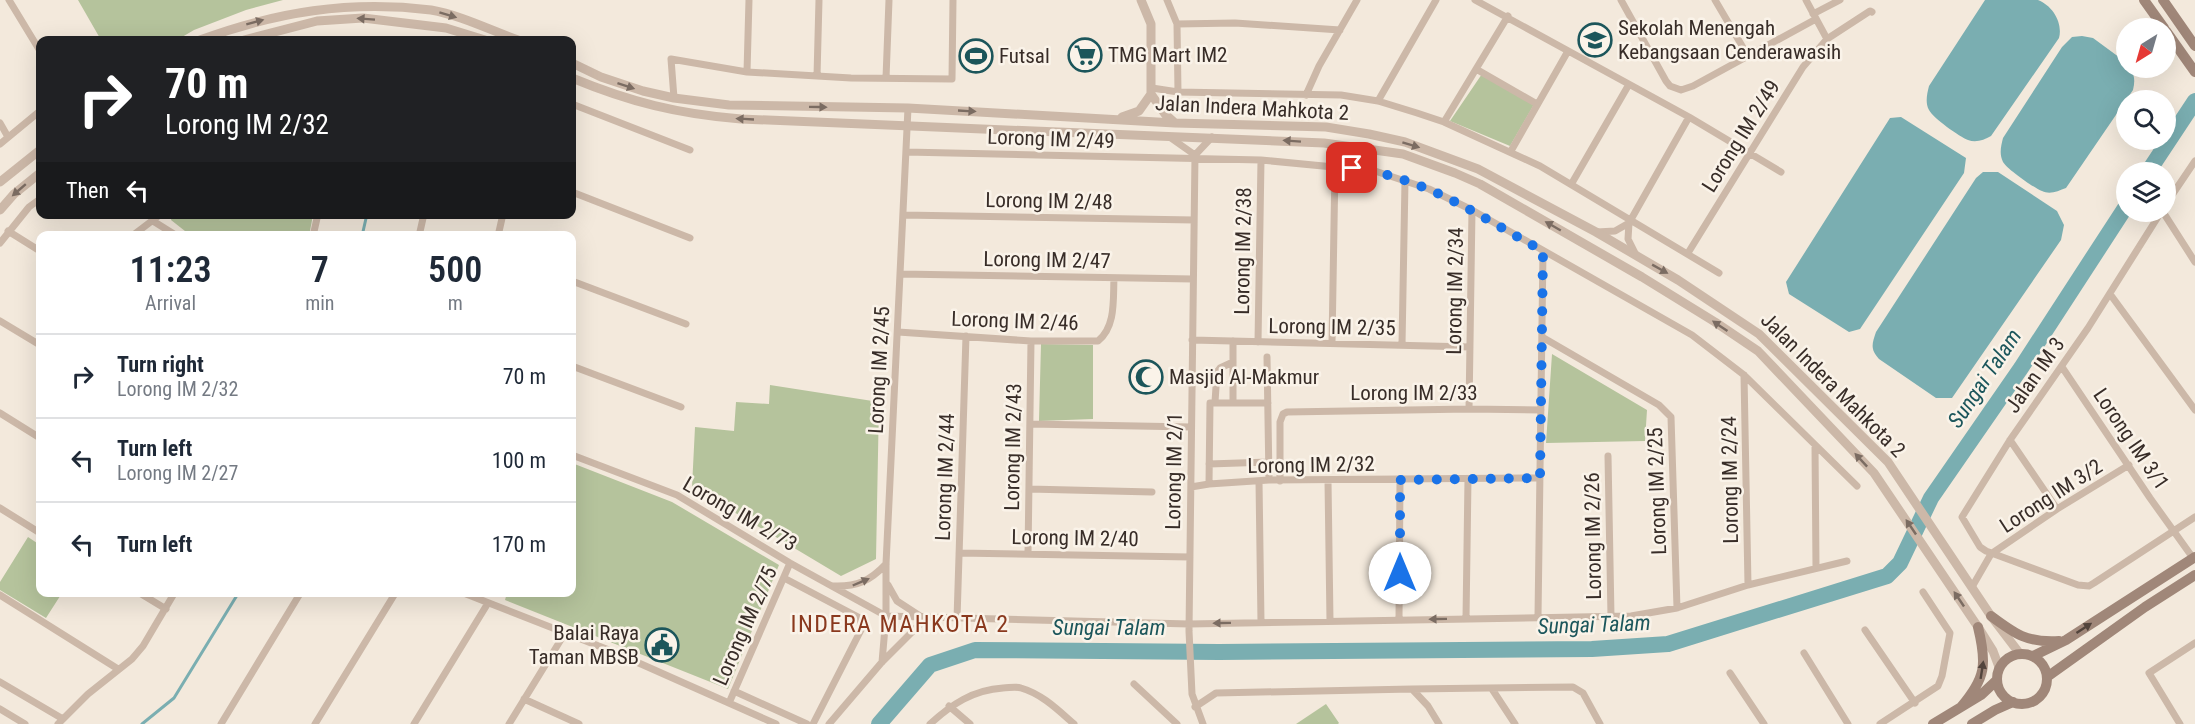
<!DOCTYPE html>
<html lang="en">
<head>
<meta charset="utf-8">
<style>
	body { margin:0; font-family:"Roboto Condensed",sans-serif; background:#f2f2f3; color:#1f2937; height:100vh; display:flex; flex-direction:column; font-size:22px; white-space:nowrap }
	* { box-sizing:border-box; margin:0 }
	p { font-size:20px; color:#747a83 }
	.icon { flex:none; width:33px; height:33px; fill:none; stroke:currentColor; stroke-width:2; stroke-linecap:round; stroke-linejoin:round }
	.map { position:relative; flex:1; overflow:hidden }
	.panel { position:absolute; left:36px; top:231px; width:540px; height:366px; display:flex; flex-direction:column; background:#fff; border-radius:12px; box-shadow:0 6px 24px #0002 }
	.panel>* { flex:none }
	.hud { position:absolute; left:36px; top:36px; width:540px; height:183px; border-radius:12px; box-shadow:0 6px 24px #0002; background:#202124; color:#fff; overflow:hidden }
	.needle { width:39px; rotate:217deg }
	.tools { position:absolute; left:2116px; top:18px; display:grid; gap:12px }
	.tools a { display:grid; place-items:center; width:60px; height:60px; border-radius:50%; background:#fff; box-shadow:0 6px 24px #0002; font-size:30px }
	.pin { position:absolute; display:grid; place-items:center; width:51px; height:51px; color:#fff; margin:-26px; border-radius:12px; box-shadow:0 3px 9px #0006 }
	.me { position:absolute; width:66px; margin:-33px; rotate:0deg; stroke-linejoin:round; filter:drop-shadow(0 0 4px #0008) }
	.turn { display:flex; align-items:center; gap:21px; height:126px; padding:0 30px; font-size:27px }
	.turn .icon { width:78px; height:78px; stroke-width:2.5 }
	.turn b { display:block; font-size:42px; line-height:51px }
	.then { display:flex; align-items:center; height:57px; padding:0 30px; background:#0003; gap:12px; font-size:22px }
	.eta { display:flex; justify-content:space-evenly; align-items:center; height:102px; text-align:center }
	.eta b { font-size:36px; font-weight:600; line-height:42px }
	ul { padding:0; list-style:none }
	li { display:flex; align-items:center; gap:18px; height:84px; padding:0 30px; border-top:2px solid #e0e1e3 }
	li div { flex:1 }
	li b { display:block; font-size:22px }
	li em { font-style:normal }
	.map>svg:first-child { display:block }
	.green { fill:#b5c39c }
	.water { fill:#7aaeb1 }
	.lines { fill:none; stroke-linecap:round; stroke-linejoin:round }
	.stream { stroke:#7aaeb1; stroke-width:3 }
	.river { stroke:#7aaeb1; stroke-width:16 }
	.minor { stroke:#ccb8a8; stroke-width:7 }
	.tertiary { stroke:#ccb8a8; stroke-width:9 }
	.secondary { stroke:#a08779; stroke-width:10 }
	.oneway { fill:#7b6c62 }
	.oneway2 { fill:#52443c }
	.route { stroke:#1a73e8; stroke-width:10; stroke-dasharray:0 18 }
	.labels { text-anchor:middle; stroke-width:5; stroke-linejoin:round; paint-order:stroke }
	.poi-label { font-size:21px; fill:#382d28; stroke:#faf3e9; text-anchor:start }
	.street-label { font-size:21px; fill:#382d28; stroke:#faf3e9 }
	.water-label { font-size:22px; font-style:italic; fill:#1c565b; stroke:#faf3e9 }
	.quarter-label { font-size:24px; letter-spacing:1.5px; fill:#8a391e; stroke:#faf3e9 }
</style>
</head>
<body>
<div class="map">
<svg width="2195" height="724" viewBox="0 0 2195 724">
	<rect width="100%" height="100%" fill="#f3e9dc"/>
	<path class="green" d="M 78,0 L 283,0 L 246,10 L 194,30 L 177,40 L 101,40 Z
		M 1484,71 L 1536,101 L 1510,146 L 1450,121 Z
		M 172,215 L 172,214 L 313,215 L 309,236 L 190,235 L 171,220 Z
		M 1041,344 L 1093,345 L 1093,419 L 1039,421 Z
		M 1552,354 L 1647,410 L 1645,441 L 1546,443 Z
		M 770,385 L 879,402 L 876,559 L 841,576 L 692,487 L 695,427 L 734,431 L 736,402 L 769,404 Z
		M 572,463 L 672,502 L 779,565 L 728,689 L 505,600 L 507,593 L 572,592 Z
		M 28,537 L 40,545 L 40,592 L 62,593 L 46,618 L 0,590 L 0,582 Z
		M 1326,704 L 1339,723 L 1338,724 L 1296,724 Z"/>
	<path class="water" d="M 1985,0 C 1996,0 2029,0 2038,0 C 2053,6 2063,23 2059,38 L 1991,136 C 1984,140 1976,143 1968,140 C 1960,137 1933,118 1929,110 C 1925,103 1927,94 1929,86 Z
		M 2082,36 L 2093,38 L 2127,63 L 2127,68 L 2130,68 C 2135,75 2135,82 2133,90 L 2066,188 C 2058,191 2050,195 2042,191 C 2034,188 2007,169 2003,162 C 1999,154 2001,146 2003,138 L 2062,47 L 2072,37 Z
		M 1901,117 L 1966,158 L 1964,173 L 1860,329 L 1849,332 L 1789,294 L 1786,282 L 1890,118 Z
		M 1983,172 L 1998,172 L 2057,211 L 2064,225 L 2061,240 L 1952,398 L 1936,398 L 1879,359 C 1870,349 1872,344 1876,332 L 1976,178 Z"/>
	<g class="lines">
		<path class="stream" d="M 362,236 L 367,214
			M 142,724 L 174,698 L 239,592"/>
		<path class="river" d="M 2148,172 L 2195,101
			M 879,724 L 930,665 L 975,650 L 1219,652 L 1592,649 L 1668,644 L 1887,576 L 1900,563 L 1931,498 L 2021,368 L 2127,205"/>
		<path class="minor" d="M 9,0 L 40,51
			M 1167,0 L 1177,24 L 1178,92
			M 1475,0 L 1689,117 L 1781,172
			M 1621,0 L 1666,81 L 1670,86 L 1681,90 L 1693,86 L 1816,19
			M 1715,0 L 1748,56
			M 1806,0 L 1827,39
			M 1813,14 L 1840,0
			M 1177,24 L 1235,23 L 1340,30
			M 1476,69 L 1537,104
			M 747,72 L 749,0
			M 817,76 L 819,0
			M 886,78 L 889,0
			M 1152,88 L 1178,92 L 1341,95 L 1378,101 L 1417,113 L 1444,122 L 1540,166 L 1719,273
			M 1306,95 L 1319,66 L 1357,0
			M 674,98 L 671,59 L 747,72 L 851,78 L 952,79 L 953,0
			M 1378,101 L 1436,0
			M 572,104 L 690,150
			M 1444,122 L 1508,16
			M 0,123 L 8,137
			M 1168,136 L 1195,155
			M 0,144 L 40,111
			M 1511,151 L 1568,51
			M 906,152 L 1261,160 L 1375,171 L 1429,189 L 1472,210 L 1692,335 L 1744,375 L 1857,486
			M 1572,183 L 1628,86
			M 572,192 L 690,238
			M 2166,204 L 2195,161
			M 2161,212 L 2088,328 L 2010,440 L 1962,517 L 1980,547 L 1986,551 L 2078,585 L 2089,586 L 2094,583 L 2195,517
			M 2163,212 L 2195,262
			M 903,215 L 1194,220
			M 153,221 L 177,236
			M 1629,223 L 1628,239 L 1636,255
			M 8,231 L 40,251
			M 1597,232 L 1615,231 L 1629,223 L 1689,117
			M 132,236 L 161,214
			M 313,236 L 318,214
			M 419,236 L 424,214
			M 498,236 L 503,214
			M 0,243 L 29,207 L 40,199
			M 1688,253 L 1803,67 L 1827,39 L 1870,11 L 1872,12
			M 901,274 L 1193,279
			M 572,281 L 686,324
			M 2110,294 L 2195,410
			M 0,321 L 40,345
			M 898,332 L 1031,341 L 1098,341 C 1116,327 1113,299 1114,278
			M 1542,337 L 1659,405 L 1671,417 L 1677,608
			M 1192,340 L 1470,347
			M 1233,341 L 1233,402
			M 1258,342 L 1261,160
			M 1332,343 L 1335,167
			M 1402,345 L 1405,181
			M 1267,357 L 1269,480
			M 572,366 L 681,407
			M 2062,367 L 2150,498 L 2193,558
			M 1744,375 L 1748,585
			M 1215,402 L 1217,372 L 1220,368 L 1233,362
			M 1469,409 L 1472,210
			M 0,413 L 40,438
			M 1030,424 L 1191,427
			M 2010,440 L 2057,509
			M 1815,445 L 1816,568
			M 572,455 L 677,495 L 790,563 L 886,616 L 1189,624 L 1631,616 L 1677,608 L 1748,585 L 1847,561
			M 1608,456 L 1611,616
			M 1209,464 L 1269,462
			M 1259,481 L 1261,622
			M 1280,481 L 1280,422 L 1283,414 L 1287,412 L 1469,409 L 1541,410
			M 1328,481 L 1330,621
			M 1209,484 L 1210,403 L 1268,403
			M 1191,487 L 1209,484 L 1269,480 L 1540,478
			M 1029,489 L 1152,492
			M 0,508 L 40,533
			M 959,553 L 1190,557
			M 1028,554 L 1031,341
			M 784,578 L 860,618 L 862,628 L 813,724
			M 888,585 L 897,601 L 920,616
			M 833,586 C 857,587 870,581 886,564
			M 1972,587 L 1991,554 L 2057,509 L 2129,465
			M 138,592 L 166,609
			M 461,592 L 614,652 L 776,724
			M 0,595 L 118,669
			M 1538,617 L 1543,251
			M 957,619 L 966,336
			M 1466,619 L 1468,479
			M 1399,620 L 1400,480
			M 1865,630 L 1915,703
			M 1804,653 L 1848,724
			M 882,662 L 886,616 L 886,564 L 908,108
			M 1730,673 L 1764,724
			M 0,682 L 63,719
			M 1134,684 L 1177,724
			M 1492,689 L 1515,724
			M 734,691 L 807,724
			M 524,699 L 579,724
			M 729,703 L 790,563
			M 949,706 L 970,724
			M 1195,707 L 1216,693 L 1412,689
			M 0,709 L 25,724
			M 58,724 L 88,694 L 132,659 L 143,646 L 175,592
			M 221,724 L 301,592
			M 315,724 L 396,592
			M 414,724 L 488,603
			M 509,724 L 565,633
			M 829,724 L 882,662 L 925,619
			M 930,724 C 952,704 973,690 1003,688 C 1009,688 1015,686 1021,688 C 1042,694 1058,710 1074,724
			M 1203,724 L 1192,694 L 1189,631 L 1195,155 L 1212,137
			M 1439,724 L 1428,706 L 1412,689 L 1573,687 L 1583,693 L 1600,724
			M 1880,724 L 1938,686 L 1942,676 L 1950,633 L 1923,592
			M 2180,724 L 2149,673 L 2195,643"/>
		<path class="tertiary" d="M 200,40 C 276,12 349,0 431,10 C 460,15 490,30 518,40
			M 244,40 L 317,21 L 363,18 L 446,28 L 485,40
			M 572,63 L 601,77 L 643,91 L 674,98 L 729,105 L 908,108 L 1175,123 L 1326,127 L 1369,134 L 1405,142 L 1478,169 L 1596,232 L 1678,280 L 1759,334 L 1888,462 L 1991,616 L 2020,654
			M 572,78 C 630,102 678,114 741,119 L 1324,143 L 1403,154 L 1455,173 L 1480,184 L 1642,277 L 1715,322 L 1758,351 L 1874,473 L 1978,627 L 1993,651 L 1999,667
			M 1151,94 L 1165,114 L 1174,122
			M 1122,117 L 1139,111 L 1151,94 L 1151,24 L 1141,0
			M 0,182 L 40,150
			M 0,210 L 14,194 L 40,173"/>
		<path class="secondary" d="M 2144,0 L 2164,28
			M 2163,0 L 2195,46
			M 2166,31 L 2195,72
			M 1991,616 C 2015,634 2027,643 2059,641
			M1997 679a25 25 0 1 1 50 0a25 25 0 1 1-50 0Z
			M 2033,656 L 2066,640 L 2195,557
			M 2047,677 L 2145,607 L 2195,575
			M 1961,707 C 1986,678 1987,664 1978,627
			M 1933,724 L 1981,695 L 1997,680
			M 1972,724 L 1995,710 L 2013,702"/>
	</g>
	<defs><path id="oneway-solid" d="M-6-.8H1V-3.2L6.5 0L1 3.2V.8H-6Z" transform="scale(1.5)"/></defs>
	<g class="oneway">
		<use href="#oneway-solid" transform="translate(448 15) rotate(17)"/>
		<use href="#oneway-solid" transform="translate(366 19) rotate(-176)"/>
		<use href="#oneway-solid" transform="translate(255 22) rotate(-15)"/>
		<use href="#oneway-solid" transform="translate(626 86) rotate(18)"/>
		<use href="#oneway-solid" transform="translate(818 107) rotate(1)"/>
		<use href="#oneway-solid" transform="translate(967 111) rotate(3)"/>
		<use href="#oneway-solid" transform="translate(745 119) rotate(-177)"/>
		<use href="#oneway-solid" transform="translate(1292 141) rotate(-176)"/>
		<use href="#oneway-solid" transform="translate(1411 145) rotate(17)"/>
		<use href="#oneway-solid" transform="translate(19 190) rotate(139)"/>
		<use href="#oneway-solid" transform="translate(1553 226) rotate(-150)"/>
		<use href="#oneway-solid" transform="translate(1660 269) rotate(29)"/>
		<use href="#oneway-solid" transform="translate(1720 326) rotate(-146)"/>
		<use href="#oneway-solid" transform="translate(1861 460) rotate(-133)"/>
		<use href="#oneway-solid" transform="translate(1911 527) rotate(-124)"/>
		<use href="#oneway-solid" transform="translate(861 582) rotate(-23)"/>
		<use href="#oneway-solid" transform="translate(1959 599) rotate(-124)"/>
		<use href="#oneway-solid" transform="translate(1438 619) rotate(179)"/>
		<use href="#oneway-solid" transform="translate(1222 623) rotate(179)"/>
	</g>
	<g class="oneway2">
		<use href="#oneway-solid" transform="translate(2084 628) rotate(-33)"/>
		<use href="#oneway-solid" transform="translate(1982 670) rotate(-81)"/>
	</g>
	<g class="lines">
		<path class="route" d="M 1352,168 C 1428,178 1478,216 1543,251 L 1540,478 L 1400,480 L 1400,573"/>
	</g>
	<defs>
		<g id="school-ring" transform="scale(1.725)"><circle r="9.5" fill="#faf3e9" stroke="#1c565b" stroke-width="1.5"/><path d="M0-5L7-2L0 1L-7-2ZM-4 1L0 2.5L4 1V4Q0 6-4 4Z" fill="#1c565b"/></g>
		<g id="supermarket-ring" transform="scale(1.725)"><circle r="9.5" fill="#faf3e9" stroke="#1c565b" stroke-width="1.5"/><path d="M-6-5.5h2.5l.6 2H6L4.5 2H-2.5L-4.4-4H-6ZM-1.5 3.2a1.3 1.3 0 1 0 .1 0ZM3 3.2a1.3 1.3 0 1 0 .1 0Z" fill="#1c565b"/></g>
		<g id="stadium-ring" transform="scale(1.725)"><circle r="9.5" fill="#faf3e9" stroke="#1c565b" stroke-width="1.5"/><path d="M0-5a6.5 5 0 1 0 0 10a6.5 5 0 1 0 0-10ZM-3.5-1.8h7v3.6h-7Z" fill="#1c565b"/></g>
		<g id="mosque-ring" transform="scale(1.725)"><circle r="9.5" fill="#faf3e9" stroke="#1c565b" stroke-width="1.5"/><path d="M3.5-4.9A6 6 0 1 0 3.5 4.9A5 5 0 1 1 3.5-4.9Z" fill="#1c565b"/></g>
		<g id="civic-ring" transform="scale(1.725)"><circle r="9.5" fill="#faf3e9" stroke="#1c565b" stroke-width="1.5"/><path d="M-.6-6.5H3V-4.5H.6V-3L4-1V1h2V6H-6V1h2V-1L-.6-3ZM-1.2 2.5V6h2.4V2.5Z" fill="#1c565b"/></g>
	</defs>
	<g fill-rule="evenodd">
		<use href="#school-ring" x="1595" y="40"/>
		<use href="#supermarket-ring" x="1085" y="55"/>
		<use href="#stadium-ring" x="976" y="56"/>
		<use href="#mosque-ring" x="1146" y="377"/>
		<use href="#civic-ring" x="662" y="645"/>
	</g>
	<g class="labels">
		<g class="poi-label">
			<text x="1618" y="35">Sekolah Menengah<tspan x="1618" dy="24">Kebangsaan Cenderawasih</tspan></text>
			<text x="1108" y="62">TMG Mart IM2</text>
			<text x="999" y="63">Futsal</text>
			<text x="1169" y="384">Masjid Al-Makmur</text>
			<text x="639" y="640" text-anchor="end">Balai Raya<tspan x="639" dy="24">Taman MBSB</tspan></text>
		</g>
		<g class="street-label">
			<text transform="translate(1252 108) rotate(3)" y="7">Jalan Indera Mahkota 2</text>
			<text transform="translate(1741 136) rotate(-58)" y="7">Lorong IM 2/49</text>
			<text transform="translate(1051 139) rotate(2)" y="7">Lorong IM 2/49</text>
			<text transform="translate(1049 201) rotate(1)" y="7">Lorong IM 2/48</text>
			<text transform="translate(1243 251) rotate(-89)" y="7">Lorong IM 2/38</text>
			<text transform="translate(1047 260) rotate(1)" y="7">Lorong IM 2/47</text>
			<text transform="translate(1455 291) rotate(-89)" y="7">Lorong IM 2/34</text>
			<text transform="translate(1015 321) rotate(2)" y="7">Lorong IM 2/46</text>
			<text transform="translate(1332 327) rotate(1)" y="7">Lorong IM 2/35</text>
			<text transform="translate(879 370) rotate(-87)" y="7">Lorong IM 2/45</text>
			<text transform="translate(2035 375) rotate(-55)" y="7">Jalan IM 3</text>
			<text transform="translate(1833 385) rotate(45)" y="7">Jalan Indera Mahkota 2</text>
			<text x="1414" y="400">Lorong IM 2/33</text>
			<text transform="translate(2131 439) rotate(56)" y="7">Lorong IM 3/1</text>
			<text transform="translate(1013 447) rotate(-89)" y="7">Lorong IM 2/43</text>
			<text transform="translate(1311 465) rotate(-1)" y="7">Lorong IM 2/32</text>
			<text transform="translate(1174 471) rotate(-89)" y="7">Lorong IM 2/1</text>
			<text transform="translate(945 477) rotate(-88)" y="7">Lorong IM 2/44</text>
			<text transform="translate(1730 480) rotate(-91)" y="7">Lorong IM 2/24</text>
			<text transform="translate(1657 491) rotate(-92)" y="7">Lorong IM 2/25</text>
			<text transform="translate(2051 496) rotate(-33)" y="7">Lorong IM 3/2</text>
			<text transform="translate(740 514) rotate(30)" y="7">Lorong IM 2/73</text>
			<text transform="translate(1593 536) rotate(-91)" y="7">Lorong IM 2/26</text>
			<text transform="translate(1075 538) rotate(1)" y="7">Lorong IM 2/40</text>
			<text transform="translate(745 626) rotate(-66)" y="7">Lorong IM 2/75</text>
		</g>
		<g class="water-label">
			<text transform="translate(1984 378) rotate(-56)" y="8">Sungai Talam</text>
			<text transform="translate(1594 624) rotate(-2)" y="8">Sungai Talam</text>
			<text x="1109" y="635">Sungai Talam</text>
		</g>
		<g class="quarter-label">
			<text x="900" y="632">INDERA MAHKOTA 2</text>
		</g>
	</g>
</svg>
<div class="tools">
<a><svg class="needle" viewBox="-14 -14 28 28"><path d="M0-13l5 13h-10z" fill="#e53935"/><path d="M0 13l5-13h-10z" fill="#747a83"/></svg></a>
<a><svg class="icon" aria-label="search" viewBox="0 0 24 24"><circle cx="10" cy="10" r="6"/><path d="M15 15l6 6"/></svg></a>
<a><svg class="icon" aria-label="layers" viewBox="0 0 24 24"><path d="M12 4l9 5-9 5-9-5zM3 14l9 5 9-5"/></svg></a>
</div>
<div class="pin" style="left:1352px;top:168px;background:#d93025"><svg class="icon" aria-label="arrive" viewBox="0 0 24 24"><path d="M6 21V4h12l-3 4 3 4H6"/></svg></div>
<svg class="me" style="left:1400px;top:573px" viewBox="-20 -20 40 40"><circle r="19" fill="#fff"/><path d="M0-13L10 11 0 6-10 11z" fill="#1a73e8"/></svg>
<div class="hud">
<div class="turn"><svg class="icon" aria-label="right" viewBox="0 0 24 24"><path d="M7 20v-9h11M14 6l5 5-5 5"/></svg><div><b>70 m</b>Lorong IM 2/32</div></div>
<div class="then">Then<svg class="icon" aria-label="left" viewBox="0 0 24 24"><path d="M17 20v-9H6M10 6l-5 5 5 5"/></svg></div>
</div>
<section class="panel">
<div class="eta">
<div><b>11:23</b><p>Arrival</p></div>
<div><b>7</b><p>min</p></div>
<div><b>500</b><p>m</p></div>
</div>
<ul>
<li><svg class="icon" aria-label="right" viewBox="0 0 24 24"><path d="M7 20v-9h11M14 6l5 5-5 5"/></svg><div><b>Turn right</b><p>Lorong IM 2/32</p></div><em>70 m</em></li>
<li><svg class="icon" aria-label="left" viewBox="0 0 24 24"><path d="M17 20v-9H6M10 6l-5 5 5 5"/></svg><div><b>Turn left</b><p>Lorong IM 2/27</p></div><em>100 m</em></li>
<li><svg class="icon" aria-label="left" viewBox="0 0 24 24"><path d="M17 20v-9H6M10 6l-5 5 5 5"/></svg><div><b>Turn left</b></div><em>170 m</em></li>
</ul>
</section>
</div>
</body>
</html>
